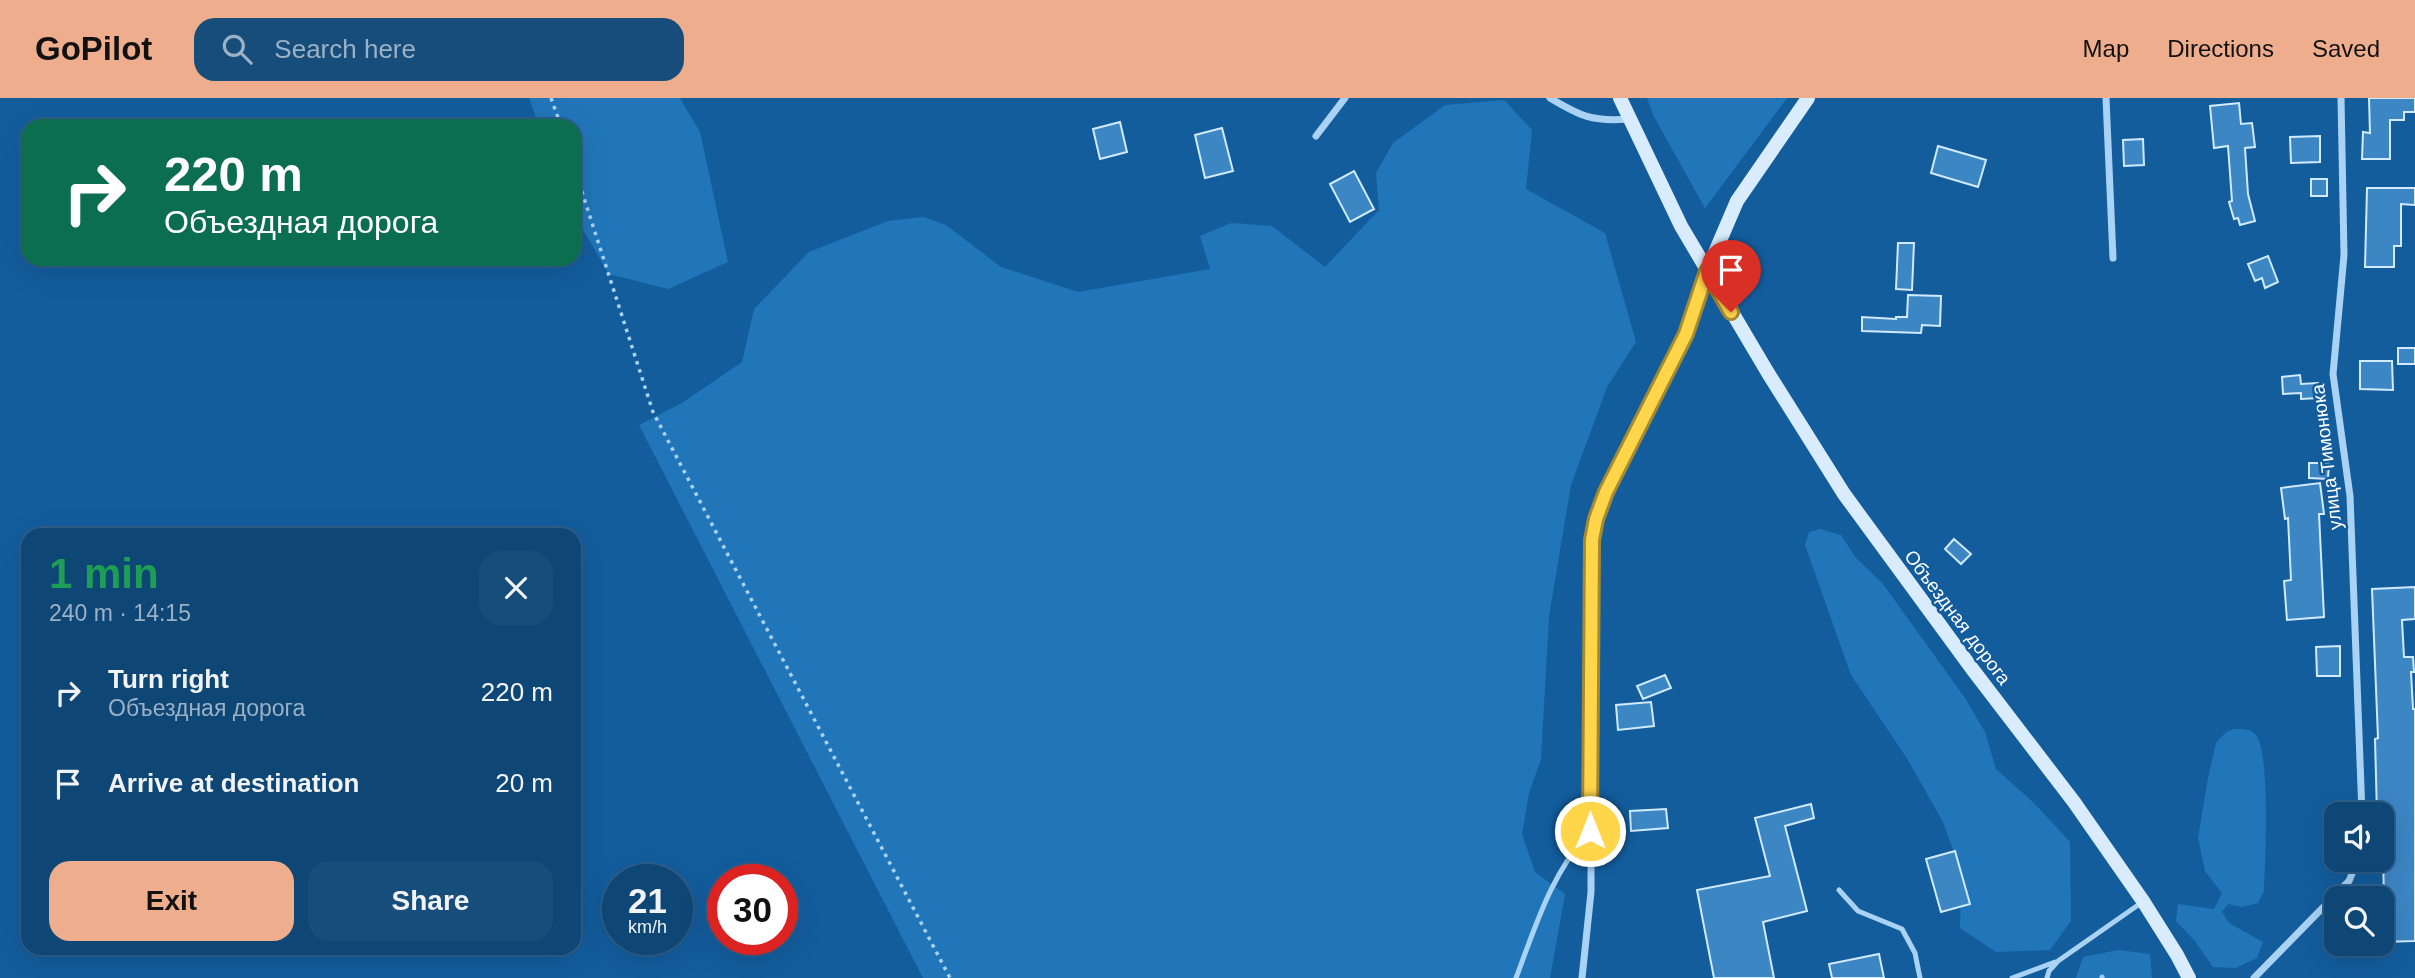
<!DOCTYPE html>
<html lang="en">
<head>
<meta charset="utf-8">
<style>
	body { margin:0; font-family:Arial,sans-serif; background:#174d7b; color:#f1f3f6; height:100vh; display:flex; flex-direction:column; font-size:26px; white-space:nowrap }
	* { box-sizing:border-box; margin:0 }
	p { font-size:23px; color:#9bb1c5 }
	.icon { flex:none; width:38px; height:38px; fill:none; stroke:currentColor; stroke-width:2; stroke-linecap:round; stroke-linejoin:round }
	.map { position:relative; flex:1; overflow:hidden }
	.details { position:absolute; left:21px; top:430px; width:560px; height:427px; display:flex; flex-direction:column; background:#0e4676; border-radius:21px; box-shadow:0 7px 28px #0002,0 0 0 2px #2e5e88 }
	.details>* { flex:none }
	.banner { position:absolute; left:21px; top:21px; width:560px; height:147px; border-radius:21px; box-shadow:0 7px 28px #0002,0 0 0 2px #2e5e88; background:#0b6e4f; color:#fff; overflow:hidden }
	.tools { position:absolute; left:2324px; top:704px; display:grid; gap:14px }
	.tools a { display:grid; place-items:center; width:70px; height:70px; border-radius:14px; background:#0e4676; box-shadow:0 7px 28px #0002,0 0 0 2px #2e5e88; font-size:35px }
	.speed { position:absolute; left:602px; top:766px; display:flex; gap:14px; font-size:35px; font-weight:700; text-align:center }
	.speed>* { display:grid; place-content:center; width:91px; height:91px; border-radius:50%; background:#0e4676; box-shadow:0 7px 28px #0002,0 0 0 2px #2e5e88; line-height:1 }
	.speed small { font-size:18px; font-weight:400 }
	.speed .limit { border:10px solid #d22; background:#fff; color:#111 }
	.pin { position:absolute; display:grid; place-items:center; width:60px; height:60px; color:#fff; margin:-72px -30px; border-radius:50% 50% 50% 0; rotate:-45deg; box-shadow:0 0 7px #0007 }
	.pin .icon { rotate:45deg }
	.me { position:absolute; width:77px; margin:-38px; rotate:0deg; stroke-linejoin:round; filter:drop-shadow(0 0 5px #0008) }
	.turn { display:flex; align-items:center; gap:24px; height:147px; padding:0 28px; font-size:32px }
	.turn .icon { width:91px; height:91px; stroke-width:2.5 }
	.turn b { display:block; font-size:49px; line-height:60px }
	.round { display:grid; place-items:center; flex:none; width:74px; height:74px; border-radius:21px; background:#174d7b }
	.head { display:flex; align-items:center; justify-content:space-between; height:119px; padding:0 28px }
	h1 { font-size:42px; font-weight:600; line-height:52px; color:#1e9e55 }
	.primary-button { display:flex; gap:14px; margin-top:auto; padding:14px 28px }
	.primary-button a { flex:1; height:80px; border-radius:21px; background:#eead8d; color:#111; font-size:28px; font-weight:600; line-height:80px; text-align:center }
	.primary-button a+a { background:#174d7b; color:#f1f3f6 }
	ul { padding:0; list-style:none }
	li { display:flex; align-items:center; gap:21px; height:91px; padding:0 28px }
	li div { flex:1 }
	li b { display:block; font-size:26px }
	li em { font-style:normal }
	header { display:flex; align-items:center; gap:42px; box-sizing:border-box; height:98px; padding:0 35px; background:#eead8d; color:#111 }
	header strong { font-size:33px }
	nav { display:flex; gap:38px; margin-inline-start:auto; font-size:24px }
	.search { width:490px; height:63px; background:#174d7b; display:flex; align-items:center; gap:18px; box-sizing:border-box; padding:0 24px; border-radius:21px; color:#9bb1c5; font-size:26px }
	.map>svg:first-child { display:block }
	.green { fill:#2176ba }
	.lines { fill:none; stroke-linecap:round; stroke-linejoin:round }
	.stream { stroke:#9bcff7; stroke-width:5 }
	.building { fill:#3c86c4; stroke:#d1eafe; stroke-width:2 }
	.path { stroke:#a9d2f4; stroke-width:3.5; stroke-dasharray:3.5 5; stroke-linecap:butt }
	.lane { stroke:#a9d2f4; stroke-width:5 }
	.street { stroke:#a9d2f4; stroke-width:7 }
	.secondary { stroke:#d9ecfd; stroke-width:14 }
	.route-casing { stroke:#a68a30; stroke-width:18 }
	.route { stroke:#ffd54a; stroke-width:12 }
	.labels { text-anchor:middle; stroke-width:5; stroke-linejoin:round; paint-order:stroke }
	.street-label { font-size:19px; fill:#fff; stroke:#135d9d }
</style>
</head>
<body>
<header>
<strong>GoPilot</strong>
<div class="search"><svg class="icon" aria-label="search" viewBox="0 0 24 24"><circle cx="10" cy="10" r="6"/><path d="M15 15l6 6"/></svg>Search here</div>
<nav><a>Map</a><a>Directions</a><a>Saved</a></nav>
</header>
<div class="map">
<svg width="2415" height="880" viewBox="0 0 2415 880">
	<rect width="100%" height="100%" fill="#135d9d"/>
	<path class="green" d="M 529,0 L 680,0 L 700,34 L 728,164 L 668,191 L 609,176 L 574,116 L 574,28 L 539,28 Z
		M 1647,0 L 1787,0 L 1705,110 L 1653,17 Z
		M 1504,2 L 1532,32 L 1526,91 L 1605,135 L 1636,244 L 1607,289 L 1571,387 L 1549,518 L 1541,661 L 1529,695 L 1522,736 L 1535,774 L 1565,796 L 1550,880 L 923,880 L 639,327 L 682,305 L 742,264 L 754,211 L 809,154 L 888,123 L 923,119 L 946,127 L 1001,169 L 1078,194 L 1210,171 L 1200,138 L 1231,125 L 1272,128 L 1325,169 L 1379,112 L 1376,75 L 1393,45 L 1445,7 Z
		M 1820,431 L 1841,437 L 1856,460 L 1883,486 L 1965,600 L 1985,634 L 1996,671 L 2034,705 L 2070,744 L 2071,823 L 2050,852 L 1996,854 L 1960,830 L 1961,773 L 1943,724 L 1908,662 L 1851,577 L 1805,447 L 1809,434 Z
		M 2234,631 C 2241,631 2249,630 2255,636 C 2271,651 2265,766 2264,793 L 2258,805 L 2242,809 L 2228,806 L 2222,814 L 2229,825 L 2263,844 L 2257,860 L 2236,870 L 2213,869 L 2194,842 L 2176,823 L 2178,806 L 2214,811 L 2222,795 L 2205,773 L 2198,740 L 2208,680 L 2216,645 L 2226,634 Z
		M 2118,852 L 2150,856 L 2152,880 L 2076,880 L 2083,859 Z"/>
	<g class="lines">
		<path class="stream" d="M 2102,879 L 2102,880"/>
	</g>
	<path class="building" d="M 2369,0 L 2415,0 L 2415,14 L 2404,14 L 2404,22 L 2390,22 L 2390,61 L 2362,61 L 2363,34 L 2370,35 Z
		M 2239,5 L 2241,26 L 2252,25 L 2255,49 L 2245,50 L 2248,96 L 2255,123 L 2240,127 L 2238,120 L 2234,121 L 2229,104 L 2232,103 L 2228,48 L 2214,50 L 2210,8 Z
		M 1120,24 L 1127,54 L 1100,61 L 1093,31 Z
		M 1222,30 L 1233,73 L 1205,80 L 1195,37 Z
		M 2320,38 L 2320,64 L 2291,65 L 2290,39 Z
		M 2143,41 L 2144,67 L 2124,68 L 2123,42 Z
		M 1938,48 L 1986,62 L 1978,89 L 1931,75 Z
		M 1354,73 L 1374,111 L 1350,124 L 1330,86 Z
		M 2311,81 L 2327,81 L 2327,98 L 2311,98 Z
		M 2367,90 L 2415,90 L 2415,107 L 2401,106 L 2401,148 L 2394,148 L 2394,169 L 2365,169 Z
		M 1898,145 L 1914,145 L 1912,192 L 1896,191 Z
		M 2268,158 L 2278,184 L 2265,190 L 2262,180 L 2255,183 L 2248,166 Z
		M 1908,197 L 1941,198 L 1940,228 L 1922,227 L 1921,235 L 1862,233 L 1862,219 L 1896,221 L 1896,219 L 1907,219 Z
		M 2398,250 L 2415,250 L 2415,266 L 2398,266 Z
		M 2360,263 L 2392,263 L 2393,292 L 2360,291 Z
		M 2300,277 L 2301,286 L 2318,285 L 2319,300 L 2301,301 L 2301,295 L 2283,296 L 2282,279 Z
		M 2309,365 L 2329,365 L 2328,381 L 2309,380 Z
		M 2320,385 L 2324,416 L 2319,416 L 2324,519 L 2287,522 L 2284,483 L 2291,482 L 2288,420 L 2285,421 L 2281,390 Z
		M 1954,441 L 1971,456 L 1961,466 L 1945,451 Z
		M 2415,489 L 2415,521 L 2402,522 L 2404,559 L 2413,559 L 2414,574 L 2411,574 L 2413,611 L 2415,611 L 2415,843 L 2382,844 L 2382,801 L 2384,801 L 2382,716 L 2377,716 L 2375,641 L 2378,640 L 2372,491 Z
		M 2340,548 L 2340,578 L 2317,578 L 2316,549 Z
		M 1665,577 L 1671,590 L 1643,601 L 1637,588 Z
		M 1651,604 L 1654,628 L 1618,632 L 1616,607 Z
		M 1811,706 L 1814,720 L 1785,728 L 1807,813 L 1763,824 L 1774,880 L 1714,880 L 1697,792 L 1770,778 L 1755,720 Z
		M 1666,711 L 1668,730 L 1631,733 L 1630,713 Z
		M 1955,753 L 1970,806 L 1941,814 L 1926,761 Z
		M 1879,856 L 1884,880 L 1832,880 L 1829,866 Z"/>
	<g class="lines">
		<path class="path" d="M 551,0 L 561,28
			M 574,69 L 653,314 L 950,880"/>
		<path class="lane" d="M 1839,792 L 1858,813 L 1902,831 L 1915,855 L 1920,880
			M 1516,880 C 1536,827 1551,776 1590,733
			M 2012,880 L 2055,864
			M 2047,880 L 2049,873 L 2058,863 L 2141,805"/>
		<path class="street" d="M 1550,0 C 1580,18 1592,24 1629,21
			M 2106,0 L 2113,160
			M 2341,0 L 2344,157 L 2333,276 L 2350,398 L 2362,716
			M 1316,38 L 1345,0
			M 1582,880 L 1591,794 L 1592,442 L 1596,421 L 1606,394 L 1686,236 L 1707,174
			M 2254,880 L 2349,783 L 2358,761"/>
		<path class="secondary" d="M 1620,0 L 1681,128 L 1768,275 L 1844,396 L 1973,572 L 2074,704 L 2143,803 L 2177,857 L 2189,880
			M 1707,173 L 1737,103 L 1808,0"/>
	</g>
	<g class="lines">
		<g class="route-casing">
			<path id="route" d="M 1590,733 L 1592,442 L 1596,421 L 1606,394 L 1686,236 L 1707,173 L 1731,214"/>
		</g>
		<use href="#route" class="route"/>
	</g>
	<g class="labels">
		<g class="street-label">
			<text transform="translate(2326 359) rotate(-97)" y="7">улица Тимонюка</text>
			<text transform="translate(1958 519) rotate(53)" y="7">Объездная дорога</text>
		</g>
	</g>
</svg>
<div class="tools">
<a><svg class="icon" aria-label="sound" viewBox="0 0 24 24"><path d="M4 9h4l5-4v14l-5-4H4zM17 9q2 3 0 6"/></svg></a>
<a><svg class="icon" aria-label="search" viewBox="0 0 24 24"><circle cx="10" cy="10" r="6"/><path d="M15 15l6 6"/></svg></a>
</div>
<div class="speed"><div>21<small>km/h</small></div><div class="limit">30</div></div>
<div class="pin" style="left:1731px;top:214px;background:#d93025"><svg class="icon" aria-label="arrive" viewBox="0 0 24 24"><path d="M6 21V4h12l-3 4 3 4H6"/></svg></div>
<svg class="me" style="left:1590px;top:733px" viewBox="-20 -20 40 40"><circle r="17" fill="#ffd54a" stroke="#fff" stroke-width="3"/><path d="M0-11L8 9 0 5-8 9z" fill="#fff"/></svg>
<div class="banner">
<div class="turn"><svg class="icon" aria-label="right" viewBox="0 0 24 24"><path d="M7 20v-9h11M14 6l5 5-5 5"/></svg><div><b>220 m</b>Объездная дорога</div></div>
</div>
<section class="details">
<div class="head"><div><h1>1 min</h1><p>240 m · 14:15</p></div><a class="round"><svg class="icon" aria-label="close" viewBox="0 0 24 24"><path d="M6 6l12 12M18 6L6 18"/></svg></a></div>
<ul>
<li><svg class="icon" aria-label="right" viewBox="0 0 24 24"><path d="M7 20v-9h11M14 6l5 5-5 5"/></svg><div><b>Turn right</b><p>Объездная дорога</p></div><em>220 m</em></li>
<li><svg class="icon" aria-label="arrive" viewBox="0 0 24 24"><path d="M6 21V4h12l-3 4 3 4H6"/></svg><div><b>Arrive at destination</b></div><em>20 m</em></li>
</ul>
<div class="primary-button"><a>Exit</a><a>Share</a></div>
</section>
</div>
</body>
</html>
